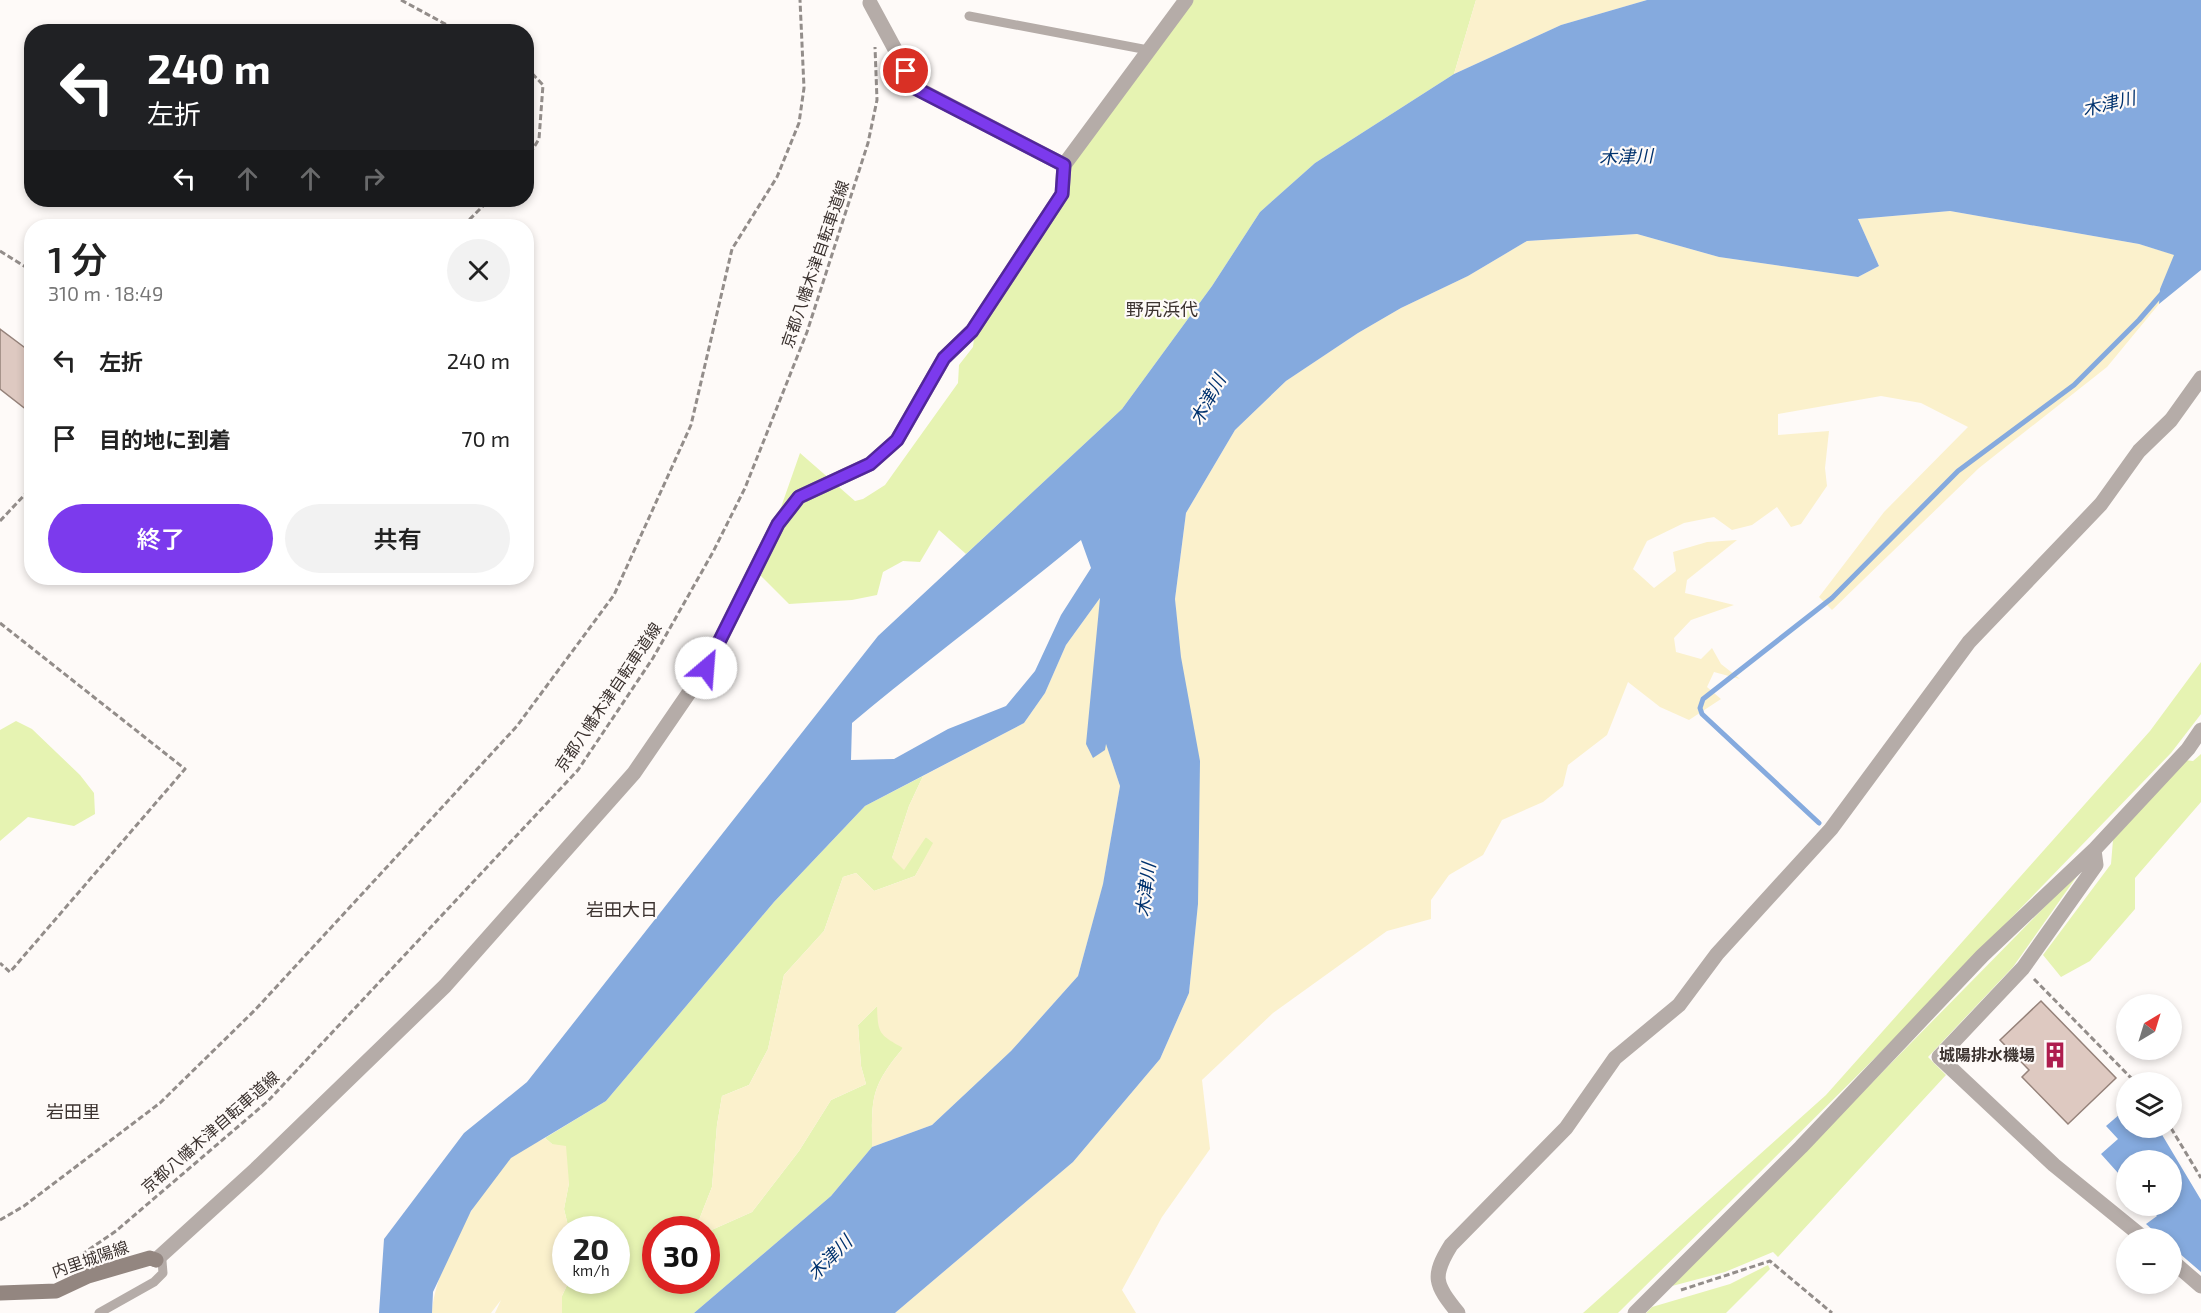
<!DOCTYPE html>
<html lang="ja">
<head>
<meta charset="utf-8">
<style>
	body { margin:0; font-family:"Exo 2","Noto Sans JP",sans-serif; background:#f2f2f2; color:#222; height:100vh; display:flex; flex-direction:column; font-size:22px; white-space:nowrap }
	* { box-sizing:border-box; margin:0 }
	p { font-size:20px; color:#767676 }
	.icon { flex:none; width:33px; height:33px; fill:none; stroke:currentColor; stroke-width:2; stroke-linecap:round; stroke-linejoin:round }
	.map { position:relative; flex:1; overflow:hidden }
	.panel { position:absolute; left:24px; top:219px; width:510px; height:366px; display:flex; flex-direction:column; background:#fff; border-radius:24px; box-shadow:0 3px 9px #0003 }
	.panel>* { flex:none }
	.hud { position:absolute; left:24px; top:24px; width:510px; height:183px; border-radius:24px; box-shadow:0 3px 9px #0003; background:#202124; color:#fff; overflow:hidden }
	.needle { width:39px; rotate:38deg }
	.fabs { position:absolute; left:2116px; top:994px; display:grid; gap:12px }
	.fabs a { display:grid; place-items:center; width:66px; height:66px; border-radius:50%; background:#fff; box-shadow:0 3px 9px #0003; font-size:30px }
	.speed { position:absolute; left:552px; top:1216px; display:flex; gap:12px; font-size:30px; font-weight:700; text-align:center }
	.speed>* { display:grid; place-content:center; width:78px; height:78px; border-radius:50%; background:#fff; box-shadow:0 3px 9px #0003; line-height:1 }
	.speed small { font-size:15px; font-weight:400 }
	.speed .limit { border:9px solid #d22; background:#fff; color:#111 }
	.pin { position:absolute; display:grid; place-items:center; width:51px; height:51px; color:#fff; margin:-26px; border:3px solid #fff; border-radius:50%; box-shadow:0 2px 6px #0007 }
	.me { position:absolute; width:66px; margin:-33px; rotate:27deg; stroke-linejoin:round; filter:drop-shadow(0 0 4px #0008) }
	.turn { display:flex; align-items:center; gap:21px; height:126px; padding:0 24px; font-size:27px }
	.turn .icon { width:78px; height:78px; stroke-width:2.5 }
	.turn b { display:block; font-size:42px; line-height:51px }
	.lanes { display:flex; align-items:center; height:57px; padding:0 24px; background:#0003; justify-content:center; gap:30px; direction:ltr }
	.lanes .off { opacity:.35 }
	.round { display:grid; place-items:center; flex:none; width:63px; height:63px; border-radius:32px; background:#f2f2f2 }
	.headline { display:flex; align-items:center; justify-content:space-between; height:102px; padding:0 24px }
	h1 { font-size:36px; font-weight:600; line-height:45px }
	.button { display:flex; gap:12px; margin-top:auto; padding:12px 24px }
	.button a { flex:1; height:69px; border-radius:36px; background:#7c3aed; color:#fff; font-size:24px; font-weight:600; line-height:69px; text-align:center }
	.button a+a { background:#f2f2f2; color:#222 }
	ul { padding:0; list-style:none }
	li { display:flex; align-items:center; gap:18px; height:78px; padding:0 24px }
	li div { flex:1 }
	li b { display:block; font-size:22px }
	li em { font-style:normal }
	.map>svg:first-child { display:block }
	.green { fill:#e6f3b2 }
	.sand { fill:#fbf1cc }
	.water { fill:#85aade; fill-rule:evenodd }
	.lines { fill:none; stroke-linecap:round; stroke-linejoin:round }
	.stream { stroke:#85aade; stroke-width:5 }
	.building { fill:#dec9c1; stroke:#95827a; stroke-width:1.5 }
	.path { stroke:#938d8a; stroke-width:3; stroke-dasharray:6 3; stroke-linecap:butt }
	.service { stroke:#b5aca8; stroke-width:9 }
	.minor { stroke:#b5aca8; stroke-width:15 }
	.secondary { stroke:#938680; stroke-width:15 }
	.route-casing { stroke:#51269a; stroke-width:15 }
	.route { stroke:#7c3aed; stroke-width:10 }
	.labels { text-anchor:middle; stroke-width:4.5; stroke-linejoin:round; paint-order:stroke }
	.street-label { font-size:16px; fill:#3c3330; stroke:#fefaf8 }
	.poi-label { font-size:16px; font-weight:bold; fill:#3c3330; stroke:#fefaf8; text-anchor:end }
	.water-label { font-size:18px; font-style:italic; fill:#00326e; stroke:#fefaf8 }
	.neighbourhood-label { font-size:18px; fill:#3c3330; stroke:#fefaf8 }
</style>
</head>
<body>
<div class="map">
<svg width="2201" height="1313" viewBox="0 0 2201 1313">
	<rect width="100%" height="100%" fill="#fefaf8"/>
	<path class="green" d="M 1193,0 L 1476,0 L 1454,74 L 1315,163 L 1260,212 L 1212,286 L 1122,409 L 966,554 L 939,530 L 920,562 L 903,561 L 883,572 L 877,595 L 852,600 L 789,604 L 758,573 L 800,453 L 855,501 L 863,499 L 885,485 L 958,383 L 959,365 L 973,347 L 977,315 L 1054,217 L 1063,174 Z
		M 2201,662 L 2201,714 L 2171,753 L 1890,1043 L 1618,1313 L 1583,1313 L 1826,1095 L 2150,731 Z
		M 16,721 L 32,729 L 80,775 L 94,793 L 95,814 L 74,826 L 28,817 L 0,841 L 0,730 Z
		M 2201,754 L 2201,802 L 2135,878 L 2135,909 L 2090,961 L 2061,977 L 2043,955 L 2111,864 L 2113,840 L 2185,760 L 2193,761 Z
		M 923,776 L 909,806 L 892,858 L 926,837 L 934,843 L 915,876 L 874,891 L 856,873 L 843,877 L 824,931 L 784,975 L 768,1049 L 749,1085 L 722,1096 L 717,1125 L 712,1187 L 695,1230 L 656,1230 L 656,1281 L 706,1281 L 707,1232 L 752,1212 L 799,1151 L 831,1100 L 866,1084 L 861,1066 L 858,1025 L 878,1005 L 903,1048 C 870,1088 872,1097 872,1147 L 831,1196 L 694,1313 L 562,1313 L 562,1296 L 569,1281 L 616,1281 L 616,1230 L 569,1230 L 564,1209 L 569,1183 L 552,1144 L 545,1138 L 606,1101 L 774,902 L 865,806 Z
		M 2082,869 L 2013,967 L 1928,1057 L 1946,1075 L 1778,1257 L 1773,1252 L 1725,1272 L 1672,1286 Z
		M 1768,1265 L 1770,1269 L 1726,1313 L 1646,1313 L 1652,1307 L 1730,1284 Z"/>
	<path class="sand" d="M 1476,0 L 1647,0 L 1561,25 L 1454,74 Z
		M 1950,211 L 2139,244 L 2175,255 L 2160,289 L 2159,304 L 2107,367 L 1979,468 L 1832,610 L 1819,597 L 1884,512 L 1968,427 L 1921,403 L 1881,396 L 1778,414 L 1778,435 L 1829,431 L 1825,468 L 1827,486 L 1801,524 L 1791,527 L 1777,507 L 1752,525 L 1732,530 L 1714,517 L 1684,523 L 1647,541 L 1633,569 L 1654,588 L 1676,571 L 1673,552 L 1707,542 L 1737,540 L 1687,580 L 1685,593 L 1734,605 L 1691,620 L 1674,638 L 1676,652 L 1701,659 L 1712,648 L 1721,664 L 1740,679 L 1714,672 L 1707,687 L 1721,699 L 1689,720 L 1660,707 L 1628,682 L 1607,735 L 1568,765 L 1563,786 L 1543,802 L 1502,820 L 1483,855 L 1449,875 L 1431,900 L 1431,919 L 1387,931 L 1273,1013 L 1202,1080 L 1210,1149 L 1162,1217 L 1122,1290 L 1136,1313 L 895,1313 L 1073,1162 L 1160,1059 L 1189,993 L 1198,904 L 1175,599 L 1186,513 L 1235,430 L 1286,381 L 1358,333 L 1401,308 L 1468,276 L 1527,241 L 1637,234 L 1719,257 L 1858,277 L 1879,266 L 1858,219 Z
		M 1100,598 L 1106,743 L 1120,786 L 1103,885 L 1078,976 L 1011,1051 L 932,1125 L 872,1147 C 872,1097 870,1088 903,1048 C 878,1034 878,1033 877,1006 L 858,1025 L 861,1066 L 866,1084 L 831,1100 L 799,1151 L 752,1212 L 707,1232 L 695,1230 L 712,1187 L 717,1125 L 722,1096 L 749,1085 L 768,1049 L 784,975 L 824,931 L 843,877 L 856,873 L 874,891 L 915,876 L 933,843 L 926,837 L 904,870 L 892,858 L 909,806 L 923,776 L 1024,723 L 1045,693 L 1066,645 Z
		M 545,1138 L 552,1144 L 566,1146 L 569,1183 L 564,1209 L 569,1230 L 566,1230 L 566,1281 L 569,1281 L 562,1296 L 562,1313 L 495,1313 L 501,1300 L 491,1313 L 432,1313 C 434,1268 478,1193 509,1159 C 518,1150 534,1144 545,1138 Z"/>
	<path class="water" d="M 1647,0 L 2201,0 L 2201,270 L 2159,304 L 2160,289 L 2174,255 L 2139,244 L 1950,211 L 1858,219 L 1879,266 L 1858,277 L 1719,257 L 1637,234 L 1527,241 L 1468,276 L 1401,308 L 1358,333 L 1286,381 L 1235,430 L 1186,513 L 1175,599 L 1181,657 L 1200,761 L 1198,904 L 1189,993 L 1160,1059 L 1073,1162 L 895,1313 L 694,1313 L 831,1196 L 872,1147 L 932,1125 L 1011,1051 L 1078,976 L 1103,884 L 1120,786 L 1106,744 L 1105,750 L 1093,758 L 1086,744 L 1100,598 L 1066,645 L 1045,693 L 1024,723 L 865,806 L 774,902 L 606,1101 L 511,1158 L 471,1211 L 433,1292 L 432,1313 L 379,1313 L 384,1239 L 464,1133 L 527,1082 L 878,636 L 1122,409 L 1212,286 L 1260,212 L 1315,163 L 1454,74 L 1561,25 ZM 1081,540 L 1091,568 L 1061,615 L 1035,671 L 1006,706 L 948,729 L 894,759 L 851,760 L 852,723 C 927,660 1006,602 1081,540 Z
		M 2127,1108 L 2127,1128 L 2158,1128 L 2201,1200 L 2201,1272 L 2172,1247 L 2172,1239 L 2163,1239 L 2146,1224 L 2157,1216 L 2148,1206 L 2172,1206 L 2172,1161 L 2127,1161 L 2127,1183 L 2101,1154 L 2118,1139 L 2106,1126 Z"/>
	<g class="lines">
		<path class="stream" d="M 1819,823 L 1702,714 L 1700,708 L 1703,699 L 1832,598 L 1958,471 L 2074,385 L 2139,320 L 2164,291"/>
	</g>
	<path class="building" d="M 0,329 L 32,353 L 32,414 L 0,389 Z
		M 2041,1001 L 2116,1078 L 2068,1124 L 2022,1077 L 2029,1070 L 2000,1040 Z"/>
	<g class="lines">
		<path class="path" d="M 401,0 L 460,32
			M 526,67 L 543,85 L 539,139 L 526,160
			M 463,226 L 489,200
			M 0,251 L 32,271
			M 0,521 L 32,487
			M 0,623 L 185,769 L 10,972 L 0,963
			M 2034,979 L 2136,1083
			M 2171,1128 L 2201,1178
			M 0,1220 L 24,1206 L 160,1103 L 255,1010 L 517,726 L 614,595 L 691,425 L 732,249 L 777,177 L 799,123 L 804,88 L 800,0
			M 59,1270 L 116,1231 L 268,1101 L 578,770 L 653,658 L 713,552 L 745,488 L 807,332 L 868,143 L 877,100 L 875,47
			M 1681,1290 L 1770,1261 L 1832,1313"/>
		<path class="service" d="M 969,16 L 1148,50
			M 99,1313 L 154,1282 L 163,1273 L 162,1261 L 156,1260"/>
		<path class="minor" d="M 870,3 L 916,88 L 1064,165
			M 2094,850 L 2096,865 L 2023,968 L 1939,1057 L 2054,1165 L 2145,1239
			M 156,1260 L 256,1169 L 445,986 L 634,773 L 706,668 L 778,524 L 799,497 L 870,464 L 897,440 L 944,358 L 972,331 L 1062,194 L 1064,165 L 1186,0
			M 2172,1261 L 2201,1286
			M 1458,1313 C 1435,1284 1431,1277 1451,1245 L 1566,1128 L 1615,1058 L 1679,1005 L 1717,954 L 1831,829 L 1969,642 L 2101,504 L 2139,451 L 2171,420 L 2201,378
			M 1635,1313 L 1801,1147 L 1982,956 L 2094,850 L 2188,749 L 2201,730"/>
		<path class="secondary" d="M 0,1293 L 56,1291 L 88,1276 L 150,1258 L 156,1260"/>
	</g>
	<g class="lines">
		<g class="route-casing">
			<path id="route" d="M 706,668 L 778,524 L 799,497 L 870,464 L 897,440 L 944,358 L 972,331 L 1062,194 L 1064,165 L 915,88 L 906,71"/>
		</g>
		<use href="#route" class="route"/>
	</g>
	<defs>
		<g id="building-bare" transform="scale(2.07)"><path d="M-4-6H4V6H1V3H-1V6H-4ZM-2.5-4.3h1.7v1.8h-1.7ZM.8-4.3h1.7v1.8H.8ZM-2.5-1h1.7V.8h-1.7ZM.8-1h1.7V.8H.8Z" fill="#ae1d4e" stroke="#fefaf8" stroke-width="2.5" paint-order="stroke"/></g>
	</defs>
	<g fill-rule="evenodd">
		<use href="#building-bare" x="2055" y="1055"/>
	</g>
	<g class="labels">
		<g class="street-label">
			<text transform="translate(815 264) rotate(-71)" y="6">京都八幡木津自転車道線</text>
			<text transform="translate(608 697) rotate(-56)" y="6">京都八幡木津自転車道線</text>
			<text transform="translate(210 1132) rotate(-41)" y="6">京都八幡木津自転車道線</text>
			<text transform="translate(90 1259) rotate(-19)" y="6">内里城陽線</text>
		</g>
		<g class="poi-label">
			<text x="2035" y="1061">城陽排水機場</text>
		</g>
		<g class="water-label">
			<text transform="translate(2109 104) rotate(-13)" y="6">木津川</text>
			<text transform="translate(1626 157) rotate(-2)" y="6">木津川</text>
			<text transform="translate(1208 400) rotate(-61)" y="6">木津川</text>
			<text transform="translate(1146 890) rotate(-83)" y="6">木津川</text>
			<text transform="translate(830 1258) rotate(-45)" y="6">木津川</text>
		</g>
		<g class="neighbourhood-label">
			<text x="1162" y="316">野尻浜代</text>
			<text x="622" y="916">岩田大日</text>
			<text x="73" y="1118">岩田里</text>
		</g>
	</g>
</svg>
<div class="fabs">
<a><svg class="needle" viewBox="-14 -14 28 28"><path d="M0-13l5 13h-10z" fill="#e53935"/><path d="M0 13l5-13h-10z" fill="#767676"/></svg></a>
<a><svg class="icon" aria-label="layers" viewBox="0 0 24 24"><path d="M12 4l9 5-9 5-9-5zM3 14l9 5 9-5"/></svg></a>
<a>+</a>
<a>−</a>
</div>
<div class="speed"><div>20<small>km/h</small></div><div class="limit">30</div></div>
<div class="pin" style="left:906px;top:71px;background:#d93025"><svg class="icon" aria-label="arrive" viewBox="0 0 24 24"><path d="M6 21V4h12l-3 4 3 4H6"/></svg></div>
<svg class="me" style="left:706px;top:668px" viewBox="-20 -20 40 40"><circle r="19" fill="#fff"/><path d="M0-13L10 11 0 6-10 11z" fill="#7c3aed"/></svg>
<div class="hud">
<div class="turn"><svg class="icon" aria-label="left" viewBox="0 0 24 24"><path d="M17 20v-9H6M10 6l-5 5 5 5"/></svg><div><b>240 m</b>左折</div></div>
<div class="lanes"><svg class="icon" aria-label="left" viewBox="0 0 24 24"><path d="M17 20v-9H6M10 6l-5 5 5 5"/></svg><svg class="icon off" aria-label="ahead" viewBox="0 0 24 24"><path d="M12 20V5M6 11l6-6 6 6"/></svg><svg class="icon off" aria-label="ahead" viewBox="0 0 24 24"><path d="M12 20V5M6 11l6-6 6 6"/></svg><svg class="icon off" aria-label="right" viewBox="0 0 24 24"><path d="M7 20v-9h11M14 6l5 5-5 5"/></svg></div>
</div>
<section class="panel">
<div class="headline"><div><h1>1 分</h1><p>310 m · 18:49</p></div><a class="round"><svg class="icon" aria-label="close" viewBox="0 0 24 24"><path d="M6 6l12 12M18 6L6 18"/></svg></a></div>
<ul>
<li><svg class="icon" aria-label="left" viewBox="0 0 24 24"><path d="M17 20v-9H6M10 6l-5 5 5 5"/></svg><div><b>左折</b></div><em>240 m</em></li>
<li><svg class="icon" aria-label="arrive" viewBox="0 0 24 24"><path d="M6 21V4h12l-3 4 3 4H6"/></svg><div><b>目的地に到着</b></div><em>70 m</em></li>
</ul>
<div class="button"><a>終了</a><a>共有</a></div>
</section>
</div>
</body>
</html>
